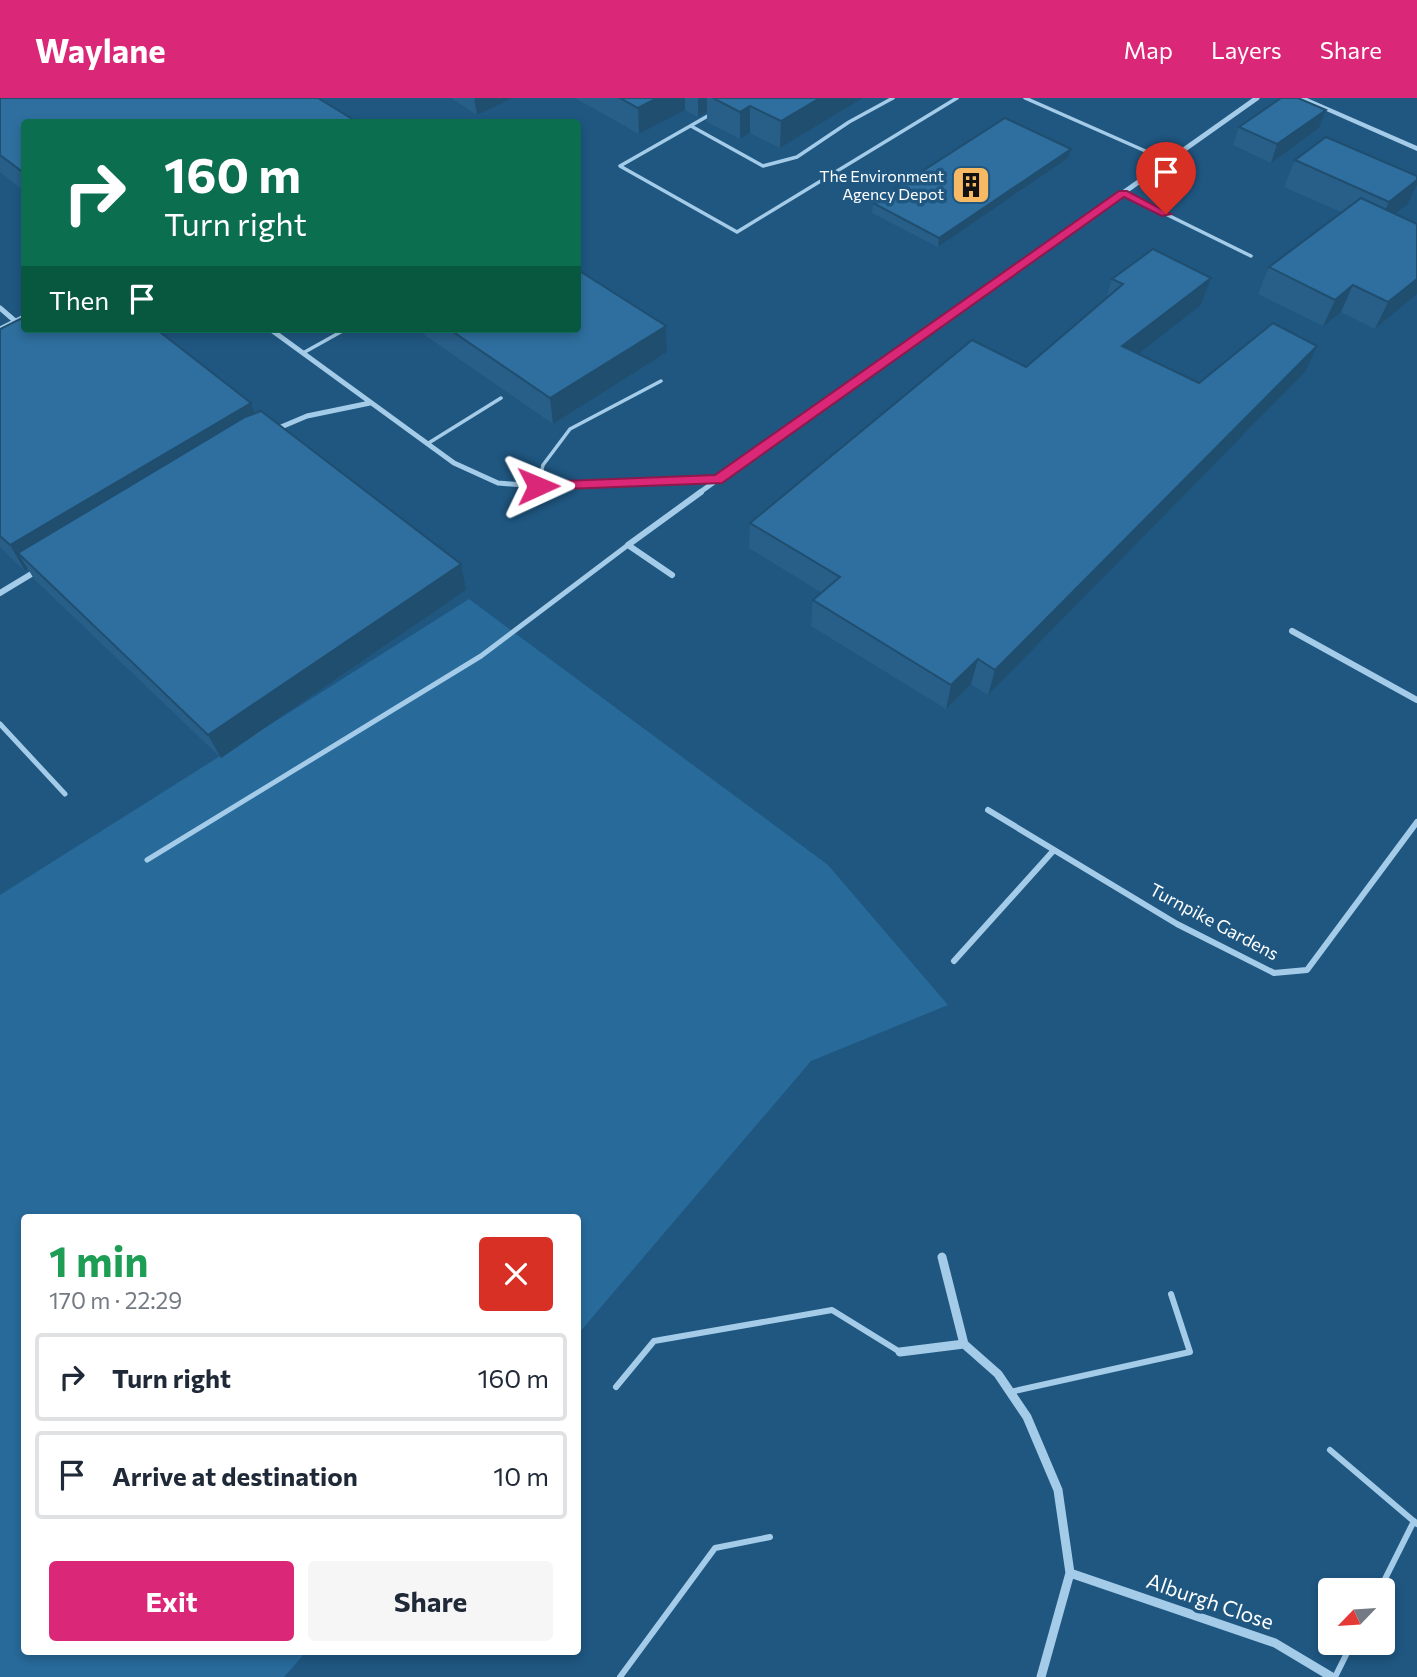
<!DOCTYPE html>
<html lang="en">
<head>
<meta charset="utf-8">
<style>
	body { margin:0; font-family:Commissioner,sans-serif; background:#f6f6f7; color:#1f2937; height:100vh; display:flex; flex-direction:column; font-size:26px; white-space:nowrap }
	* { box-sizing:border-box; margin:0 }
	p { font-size:23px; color:#747a83 }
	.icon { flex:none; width:38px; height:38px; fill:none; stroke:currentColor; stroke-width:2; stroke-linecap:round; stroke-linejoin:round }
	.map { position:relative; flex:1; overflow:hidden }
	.details { position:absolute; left:21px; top:1116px; width:560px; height:441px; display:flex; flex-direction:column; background:#fff; border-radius:7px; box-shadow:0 4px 10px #0003 }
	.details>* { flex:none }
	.hud { position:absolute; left:21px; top:21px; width:560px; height:214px; border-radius:7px; box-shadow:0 4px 10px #0003; background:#0b6e4f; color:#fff; overflow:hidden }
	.needle { width:46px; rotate:245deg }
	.fabs { position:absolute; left:1318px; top:1480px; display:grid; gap:14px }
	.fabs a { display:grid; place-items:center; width:77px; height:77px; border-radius:7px; background:#fff; box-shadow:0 4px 10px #0003; font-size:35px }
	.pin { position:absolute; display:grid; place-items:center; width:60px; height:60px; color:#fff; margin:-72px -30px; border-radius:50% 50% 50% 0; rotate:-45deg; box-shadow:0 0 7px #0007 }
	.pin .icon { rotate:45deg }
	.me { position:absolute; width:77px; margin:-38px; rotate:89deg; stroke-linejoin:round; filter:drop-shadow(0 0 5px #0008) }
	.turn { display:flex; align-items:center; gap:24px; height:147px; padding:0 28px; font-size:32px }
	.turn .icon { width:91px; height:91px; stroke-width:2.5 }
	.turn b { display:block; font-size:49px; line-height:60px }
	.then { display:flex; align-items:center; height:66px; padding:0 28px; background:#0003; gap:14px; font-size:26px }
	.round { display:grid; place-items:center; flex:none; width:74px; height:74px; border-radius:7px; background:#f6f6f7 }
	.head { display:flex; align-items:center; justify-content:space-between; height:119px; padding:0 28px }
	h1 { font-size:42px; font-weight:700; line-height:52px; color:#1e9e55 }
	.primary-button { display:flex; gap:14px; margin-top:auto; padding:14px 28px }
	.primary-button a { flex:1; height:80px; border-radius:7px; background:#db2777; color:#fff; font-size:28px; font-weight:700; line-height:80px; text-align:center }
	.primary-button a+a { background:#f6f6f7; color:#1f2937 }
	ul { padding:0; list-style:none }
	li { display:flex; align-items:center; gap:21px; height:88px; margin:0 14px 10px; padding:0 14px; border:4px solid #e0e1e3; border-radius:7px }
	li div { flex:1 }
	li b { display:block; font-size:26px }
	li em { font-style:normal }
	header { display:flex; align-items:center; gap:42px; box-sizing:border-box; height:98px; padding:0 35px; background:#db2777; color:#fff }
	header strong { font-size:33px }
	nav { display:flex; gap:38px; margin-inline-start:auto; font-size:24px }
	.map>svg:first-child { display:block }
	.green { fill:#286a9a }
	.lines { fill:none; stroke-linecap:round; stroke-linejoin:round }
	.service-far2 { stroke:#a4cce9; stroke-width:3.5 }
	.service-far1 { stroke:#a4cce9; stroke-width:5 }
	.service { stroke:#a4cce9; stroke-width:6 }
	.minor-far2 { stroke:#a4cce9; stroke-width:5 }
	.minor-far1 { stroke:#a4cce9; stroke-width:6 }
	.minor { stroke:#a4cce9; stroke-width:9 }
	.tertiary { fill:#a4cce9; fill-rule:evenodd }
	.wall { fill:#285f89 }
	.shaded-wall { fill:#204e6f }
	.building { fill:#2e6f9f; stroke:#204e6f; stroke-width:2 }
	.route { fill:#db2777; stroke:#8e194d; stroke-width:2 }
	.labels { text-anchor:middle; stroke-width:7; stroke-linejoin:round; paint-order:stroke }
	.far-poi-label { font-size:16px; fill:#fff; stroke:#1f5781; text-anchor:end }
	.street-label { font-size:18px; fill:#fff; stroke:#1f5781 }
	.near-street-label { font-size:21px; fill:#fff; stroke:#1f5781 }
</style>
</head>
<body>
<header>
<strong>Waylane</strong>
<nav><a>Map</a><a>Layers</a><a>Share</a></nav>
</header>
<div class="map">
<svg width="1417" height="1579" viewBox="0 0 1417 1579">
	<rect width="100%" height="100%" fill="#1f5781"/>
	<path class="green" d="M 469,501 L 828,767 L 948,907 L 811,963 L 578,1236 L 578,1120 L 24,1120 L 24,1554 L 306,1554 L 284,1579 L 0,1579 L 0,797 Z"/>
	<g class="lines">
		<path class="service-far2" d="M 1025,0 L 1168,63
			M 713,15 L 620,68 L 737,134 L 957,0
			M 691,28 L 763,68 L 797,59 L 849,24 L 893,0
			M 1123,95 L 1251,158
			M 303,255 L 346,231
			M 427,346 L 501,300
			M 538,388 L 543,367 L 570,331 L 661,283"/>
		<path class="service-far1" d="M 0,626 L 65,696
			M 147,762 L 481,558 L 628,447"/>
		<path class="service" d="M 616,1289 L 654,1243 L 832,1212 L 900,1254
			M 1010,1294 L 1190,1254 L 1171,1196
			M 1330,1352 L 1417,1426
			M 1379,1493 L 1414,1423
			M 620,1579 L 715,1450 L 770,1439
			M 1335,1579 L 1352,1545"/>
		<path class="minor-far2" d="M 0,210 L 15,223
			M 0,231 L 24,219
			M 270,231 L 454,365 L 498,385 L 547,389 L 718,382 L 1257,0
			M 274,332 L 307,318 L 370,305
			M 699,395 L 717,382"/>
		<path class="minor-far1" d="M 672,477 L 628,447 L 701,394
			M 0,495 L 38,472
			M 1292,533 L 1417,602
			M 988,712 L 1177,826 L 1274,875 L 1307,872 L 1417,724
			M 954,863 L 1054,752"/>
		<path class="minor" d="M 942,1159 L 964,1246
			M 900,1254 L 964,1246 L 998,1276 L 1027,1319 L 1058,1392 L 1070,1475 L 1041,1579
			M 1070,1475 L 1275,1545 L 1332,1579"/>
		<path class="tertiary" d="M 1297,0 L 1307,0 L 1417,48 L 1417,53 Z"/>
	</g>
	<path class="wall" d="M 0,0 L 24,24 L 24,93 L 0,74 Z
		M 451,0 L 513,0 L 477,17 Z
		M 575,0 L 863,0 L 780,50 L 750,35 L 740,41 L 707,24 L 707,14 L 698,19 L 685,12 L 639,36 Z
		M 1326,12 L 1319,30 L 1271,65 L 1233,47 L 1239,29 Z
		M 1071,51 L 1068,60 L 938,149 L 872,115 L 873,105 Z
		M 1295,62 L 1408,106 L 1396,116 L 1417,196 L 1375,231 L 1341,214 L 1323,228 L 1258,196 L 1269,169 L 1341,114 L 1284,89 Z
		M 1211,180 L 1201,207 L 1138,256 L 1199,285 L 1305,274 L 988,597 L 971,586 L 946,611 L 811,528 L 813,502 L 822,495 L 749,450 L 750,425 L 1026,269 L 1106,201 L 1112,181 Z
		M 666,228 L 667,254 L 553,326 L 416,231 L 578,231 Z
		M 0,231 L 254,315 L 466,492 L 221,660 L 34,481 L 28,471 L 25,473 L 0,449 Z"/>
	<path class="shaded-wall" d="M 474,0 L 513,0 L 477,17 Z
		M 657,0 L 685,0 L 685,12 L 639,36 L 638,10 Z
		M 698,0 L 707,0 L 707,14 L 698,19 Z
		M 820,0 L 863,0 L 780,50 L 781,23 Z
		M 750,8 L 750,35 L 740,41 L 740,14 Z
		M 1326,12 L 1319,30 L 1271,65 L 1277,46 Z
		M 1071,51 L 1068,60 L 938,149 L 939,140 Z
		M 1417,82 L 1417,86 L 1408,106 L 1376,131 L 1389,104 Z
		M 1211,180 L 1201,207 L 1114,275 L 1122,248 Z
		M 1417,181 L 1417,196 L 1375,231 L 1388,204 Z
		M 1353,187 L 1341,214 L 1323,228 L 1335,202 Z
		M 666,228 L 667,254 L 553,326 L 550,300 Z
		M 1317,248 L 1305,274 L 988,597 L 995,572 Z
		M 251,305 L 260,332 L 18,455 L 28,471 L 25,473 L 10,447 Z
		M 461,466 L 466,492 L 221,660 L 208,637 Z
		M 978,561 L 971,586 L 946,611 L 951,587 Z"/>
	<path class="building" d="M 0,0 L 318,0 L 357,24 L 24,24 L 24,75 L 0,57 Z
		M 620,0 L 657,0 L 638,10 Z
		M 713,0 L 820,0 L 781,23 L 750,8 L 740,14 Z
		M 1281,0 L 1298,0 L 1326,12 L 1277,46 L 1239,29 Z
		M 1005,20 L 1071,51 L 939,140 L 873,105 Z
		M 1326,39 L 1417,78 L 1417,82 L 1389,104 L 1295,62 Z
		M 1361,100 L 1417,126 L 1417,181 L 1388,204 L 1353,187 L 1335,202 L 1269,169 Z
		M 1153,151 L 1211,180 L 1122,248 L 1199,285 L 1273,225 L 1317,248 L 995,572 L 978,561 L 951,587 L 813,502 L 840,479 L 750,425 L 972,242 L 1026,269 L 1123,186 L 1112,181 Z
		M 578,172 L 666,228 L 550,300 L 449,231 L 578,231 Z
		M 24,219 L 24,231 L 156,231 L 251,305 L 10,447 L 0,438 L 0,231 Z
		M 261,313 L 461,466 L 208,637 L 18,455 L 245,319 Z"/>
	<path class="route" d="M 1119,93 L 1127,93 L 1171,116 L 1162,118 L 1124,99 L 722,385 L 538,392 L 532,388 L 538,384 L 715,377 Z"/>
	<defs>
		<g id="building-square" transform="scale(2.0125)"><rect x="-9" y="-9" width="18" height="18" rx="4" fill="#f7b963" stroke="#1f5781"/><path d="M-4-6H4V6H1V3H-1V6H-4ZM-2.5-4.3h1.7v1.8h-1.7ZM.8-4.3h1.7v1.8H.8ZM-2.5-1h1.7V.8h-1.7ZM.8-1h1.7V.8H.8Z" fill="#111"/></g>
	</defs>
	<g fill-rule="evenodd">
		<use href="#building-square" x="971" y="87"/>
	</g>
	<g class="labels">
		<g class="far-poi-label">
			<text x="944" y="84">The Environment<tspan x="944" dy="18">Agency Depot</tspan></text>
		</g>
		<g class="street-label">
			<text transform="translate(1214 824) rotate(28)" y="6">Turnpike Gardens</text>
		</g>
		<g class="near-street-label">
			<text transform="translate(1210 1504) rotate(19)" y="7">Alburgh Close</text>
		</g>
	</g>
</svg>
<div class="fabs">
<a><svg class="needle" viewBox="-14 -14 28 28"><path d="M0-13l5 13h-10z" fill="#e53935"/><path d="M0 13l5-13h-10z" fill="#747a83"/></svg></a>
</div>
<div class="pin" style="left:1166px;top:116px;background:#d93025"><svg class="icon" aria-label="arrive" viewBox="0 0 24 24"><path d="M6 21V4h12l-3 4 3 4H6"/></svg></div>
<svg class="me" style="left:538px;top:388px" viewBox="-20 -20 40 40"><path d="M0-17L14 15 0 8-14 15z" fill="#db2777" stroke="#fff" stroke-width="4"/></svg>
<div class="hud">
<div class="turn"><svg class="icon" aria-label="right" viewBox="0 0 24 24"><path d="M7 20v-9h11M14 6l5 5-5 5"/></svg><div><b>160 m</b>Turn right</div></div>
<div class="then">Then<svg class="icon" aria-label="arrive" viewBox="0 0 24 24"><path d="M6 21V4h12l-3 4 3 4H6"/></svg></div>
</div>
<section class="details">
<div class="head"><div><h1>1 min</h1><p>170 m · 22:29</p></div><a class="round" style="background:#d93025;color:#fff"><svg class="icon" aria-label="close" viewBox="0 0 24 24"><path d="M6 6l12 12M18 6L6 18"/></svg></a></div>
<ul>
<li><svg class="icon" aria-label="right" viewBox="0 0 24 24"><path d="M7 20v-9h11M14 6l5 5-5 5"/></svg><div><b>Turn right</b></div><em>160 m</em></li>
<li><svg class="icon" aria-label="arrive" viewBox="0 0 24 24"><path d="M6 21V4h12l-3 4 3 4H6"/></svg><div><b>Arrive at destination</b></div><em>10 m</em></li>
</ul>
<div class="primary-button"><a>Exit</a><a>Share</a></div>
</section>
</div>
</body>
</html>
